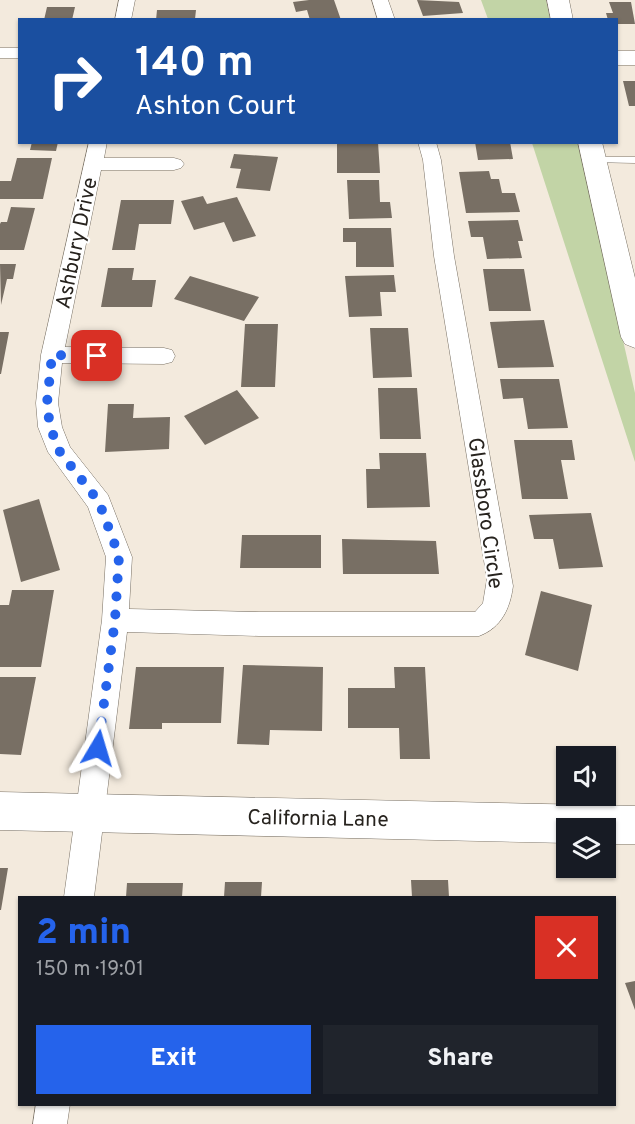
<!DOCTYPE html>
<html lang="en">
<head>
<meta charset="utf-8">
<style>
	body { margin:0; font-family:Overpass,sans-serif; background:#20242c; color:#f1f3f6; height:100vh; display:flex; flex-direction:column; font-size:22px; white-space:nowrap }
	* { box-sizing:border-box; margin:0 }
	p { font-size:20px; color:#9ea1a6 }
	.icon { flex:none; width:33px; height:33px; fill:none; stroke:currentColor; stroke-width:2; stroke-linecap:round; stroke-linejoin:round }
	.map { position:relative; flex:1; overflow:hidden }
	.details { position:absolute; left:18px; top:896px; width:598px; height:210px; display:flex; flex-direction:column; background:#171b24; border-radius:0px; box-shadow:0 2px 4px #0004 }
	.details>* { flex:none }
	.guide { position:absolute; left:18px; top:18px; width:600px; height:126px; border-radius:0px; box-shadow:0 2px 4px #0004; background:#1a4fa0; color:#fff; overflow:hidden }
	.controls { position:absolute; left:556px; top:746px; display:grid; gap:12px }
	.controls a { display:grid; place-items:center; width:60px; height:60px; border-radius:0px; background:#171b24; box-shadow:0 2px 4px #0004; font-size:30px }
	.pin { position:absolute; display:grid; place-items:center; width:51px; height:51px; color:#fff; margin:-26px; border-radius:12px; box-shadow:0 3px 9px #0006 }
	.me { position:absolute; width:66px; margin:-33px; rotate:7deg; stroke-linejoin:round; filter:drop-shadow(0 0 4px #0008) }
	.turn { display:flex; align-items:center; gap:21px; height:126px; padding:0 18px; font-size:27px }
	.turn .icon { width:78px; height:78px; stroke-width:2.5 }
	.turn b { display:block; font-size:42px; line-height:51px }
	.round { display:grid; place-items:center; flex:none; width:63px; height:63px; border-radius:0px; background:#20242c }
	.overview { display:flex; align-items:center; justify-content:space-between; height:102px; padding:0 18px }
	h1 { font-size:36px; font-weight:800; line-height:45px; color:#2563eb }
	.action { display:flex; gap:12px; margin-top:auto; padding:12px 18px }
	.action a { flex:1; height:69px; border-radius:0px; background:#2563eb; color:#fff; font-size:24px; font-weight:800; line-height:69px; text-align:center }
	.action a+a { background:#20242c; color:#f1f3f6 }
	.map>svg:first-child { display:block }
	.green { fill:#c2d4a6 }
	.building { fill:#786f64 }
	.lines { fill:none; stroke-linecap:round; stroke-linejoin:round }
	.lane-casing { stroke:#787064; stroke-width:1 }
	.street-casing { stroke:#787064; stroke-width:1 }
	.secondary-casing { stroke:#787064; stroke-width:1 }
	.lane { fill:#fff; fill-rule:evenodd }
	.street { fill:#fff; fill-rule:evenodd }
	.secondary { fill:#fff; fill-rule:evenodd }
	.route { stroke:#2563eb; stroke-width:10; stroke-dasharray:0 18 }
	.labels { text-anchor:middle; stroke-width:4.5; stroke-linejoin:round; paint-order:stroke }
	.street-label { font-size:21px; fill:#27231e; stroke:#fff }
</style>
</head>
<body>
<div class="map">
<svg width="635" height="1124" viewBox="0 0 635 1124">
	<rect width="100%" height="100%" fill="#f3eadd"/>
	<path class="green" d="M 481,0 L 546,0 L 550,19 L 488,19 Z
		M 532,143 L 578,143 L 635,393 L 635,462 Z"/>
	<path class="building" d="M 309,0 L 334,0 L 341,20 L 310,20 L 307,10 L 296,12 L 293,2 Z
		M 417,0 L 459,2 L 463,13 L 423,16 Z
		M 609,2 L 631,2 L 635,24 L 616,24 L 616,20 L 608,20 L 606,13 L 613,13 Z
		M 47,7 L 75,7 L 72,20 L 44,20 Z
		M 157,10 L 196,10 L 195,19 L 156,20 Z
		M 623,81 L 635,81 L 635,106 L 629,106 Z
		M 32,142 L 58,142 L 56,151 L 30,150 Z
		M 337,142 L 378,142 L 380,173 L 337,173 Z
		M 475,142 L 510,142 L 513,159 L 478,160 Z
		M 234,154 L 278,157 L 270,191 L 236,188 L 241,169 L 230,168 Z
		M 17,158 L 52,158 L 43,199 L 0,199 L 0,181 L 11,181 Z
		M 489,171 L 491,179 L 499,179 L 502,193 L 515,193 L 520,212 L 466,213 L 459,172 Z
		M 347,180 L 379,180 L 380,202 L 390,202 L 392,218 L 349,219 Z
		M 203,196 L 207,204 L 237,197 L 256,236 L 233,242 L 224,222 L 194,230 L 181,201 Z
		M 121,200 L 174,200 L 171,224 L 139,224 L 135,250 L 112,250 Z
		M 11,207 L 35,208 L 24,250 L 0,250 L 0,224 L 1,222 L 7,222 Z
		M 518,220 L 523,241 L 518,241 L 522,258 L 487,259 L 483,237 L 471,237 L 468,221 Z
		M 343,228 L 391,228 L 394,267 L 356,267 L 356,242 L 343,242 Z
		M 0,264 L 16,264 L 13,279 L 7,279 L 1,305 Z
		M 108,268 L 134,268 L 132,280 L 156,280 L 152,307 L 101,307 Z
		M 483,269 L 524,269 L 531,311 L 489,311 Z
		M 394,275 L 396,292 L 380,292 L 382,316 L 349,317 L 345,276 Z
		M 190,276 L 259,297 L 244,321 L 174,299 Z
		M 544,320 L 554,367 L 498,368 L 490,322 Z
		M 245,324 L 278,324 L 275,387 L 241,387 Z
		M 370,328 L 408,328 L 412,377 L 373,378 Z
		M 0,332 L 9,332 L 1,374 L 0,374 Z
		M 500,379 L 559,379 L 568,428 L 528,429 L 523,398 L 503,399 Z
		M 378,388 L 417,388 L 421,439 L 380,439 Z
		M 237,390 L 259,418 L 205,445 L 184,416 Z
		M 108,404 L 134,404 L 133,418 L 170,417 L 169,449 L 105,452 Z
		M 514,440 L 572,440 L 575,460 L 561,460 L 568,499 L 522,499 Z
		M 379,453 L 426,453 L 430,507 L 367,508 L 366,469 L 380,469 Z
		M 39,499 L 60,570 L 21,582 L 3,510 Z
		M 591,513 L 603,567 L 559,569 L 553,539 L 534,539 L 529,515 Z
		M 242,535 L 321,535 L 321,568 L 240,568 Z
		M 342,539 L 436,541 L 439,574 L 343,574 Z
		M 12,590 L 54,590 L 41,667 L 0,667 L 0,605 L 9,605 Z
		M 541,591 L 592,605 L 578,671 L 525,655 Z
		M 243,665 L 323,667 L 322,731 L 270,730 L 269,745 L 237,744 Z
		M 136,667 L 224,667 L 221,723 L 162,723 L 162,729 L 129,729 Z
		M 394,667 L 425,667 L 430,759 L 400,759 L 399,728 L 348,728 L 348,688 L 395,688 Z
		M 0,677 L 36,677 L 21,755 L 0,754 Z
		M 0,868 L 8,868 L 1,910 L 0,910 Z
		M 411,880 L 448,880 L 449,897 L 412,897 Z
		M 225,882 L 262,882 L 261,897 L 224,897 Z
		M 127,883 L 183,883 L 182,897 L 126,897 Z
		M 635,981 L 635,1010 L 625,983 Z"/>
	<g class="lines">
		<g class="lane-casing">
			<path id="lane" d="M 594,157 L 635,157 L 635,163 L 590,162 L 590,158 Z"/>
		</g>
		<g class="street-casing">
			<path id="street" d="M 119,0 L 135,0 L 131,20 L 115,20 Z
				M 372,0 L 388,0 L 395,20 L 378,20 Z
				M 0,48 L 20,48 L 20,58 L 0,58 Z
				M 89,142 L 107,142 L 104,158 L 174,158 L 181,160 L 184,164 L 181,168 L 174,170 L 101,170 L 65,347 L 164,348 L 172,350 L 175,356 L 172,362 L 164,364 L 62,363 L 58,403 L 62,427 L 70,447 L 108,495 L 132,557 L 129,609 L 259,612 L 475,612 L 483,603 L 487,579 L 434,256 L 423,160 L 418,142 L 436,142 L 441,160 L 454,256 L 513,586 C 510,609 501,628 479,636 L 259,636 L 127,632 L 94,897 L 64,897 L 102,620 L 106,557 L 88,507 L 48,452 L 38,427 L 36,403 L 41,355 Z
				M 36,1104 L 70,1104 L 67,1124 L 33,1124 Z"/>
		</g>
		<g class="secondary-casing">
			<path id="secondary" d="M 547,0 L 569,0 L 573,20 L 551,20 Z
				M 616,51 L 635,51 L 635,65 L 616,65 Z
				M 578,142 L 602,142 L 635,278 L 635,348 L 625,344 L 621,337 Z
				M 0,792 L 635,806 L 635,844 L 606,844 L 606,828 L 567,828 L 567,843 L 0,830 Z"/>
		</g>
		<use href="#lane" class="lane"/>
		<use href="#street" class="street"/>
		<use href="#secondary" class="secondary"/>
	</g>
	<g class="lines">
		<path class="route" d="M 97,356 L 52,355 L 47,403 L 50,427 L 60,452 L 99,502 L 119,556 L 115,620 L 98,748"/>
	</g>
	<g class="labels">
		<g class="street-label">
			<text transform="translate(76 243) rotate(-78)" y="7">Ashbury Drive</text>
			<text transform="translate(486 513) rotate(82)" y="7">Glassboro Circle</text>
			<text transform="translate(318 818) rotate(1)" y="7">California Lane</text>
		</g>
	</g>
</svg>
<div class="controls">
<a><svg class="icon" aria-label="sound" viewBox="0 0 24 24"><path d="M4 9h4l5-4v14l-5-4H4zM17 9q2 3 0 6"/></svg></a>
<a><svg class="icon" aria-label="layers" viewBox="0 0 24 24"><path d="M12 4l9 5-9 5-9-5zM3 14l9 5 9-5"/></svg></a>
</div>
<div class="pin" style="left:97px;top:356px;background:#d93025"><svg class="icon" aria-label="arrive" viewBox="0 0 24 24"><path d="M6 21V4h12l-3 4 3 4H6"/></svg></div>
<svg class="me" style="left:98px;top:748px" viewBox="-20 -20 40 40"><path d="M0-17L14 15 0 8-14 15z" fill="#2563eb" stroke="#fff" stroke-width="4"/></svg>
<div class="guide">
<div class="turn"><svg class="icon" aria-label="right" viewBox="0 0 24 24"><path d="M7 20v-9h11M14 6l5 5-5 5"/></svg><div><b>140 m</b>Ashton Court</div></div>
</div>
<section class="details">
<div class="overview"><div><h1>2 min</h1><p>150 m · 19:01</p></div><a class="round" style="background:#d93025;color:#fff"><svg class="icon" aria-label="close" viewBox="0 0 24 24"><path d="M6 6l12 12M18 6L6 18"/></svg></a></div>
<div class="action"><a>Exit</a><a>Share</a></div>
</section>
</div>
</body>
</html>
